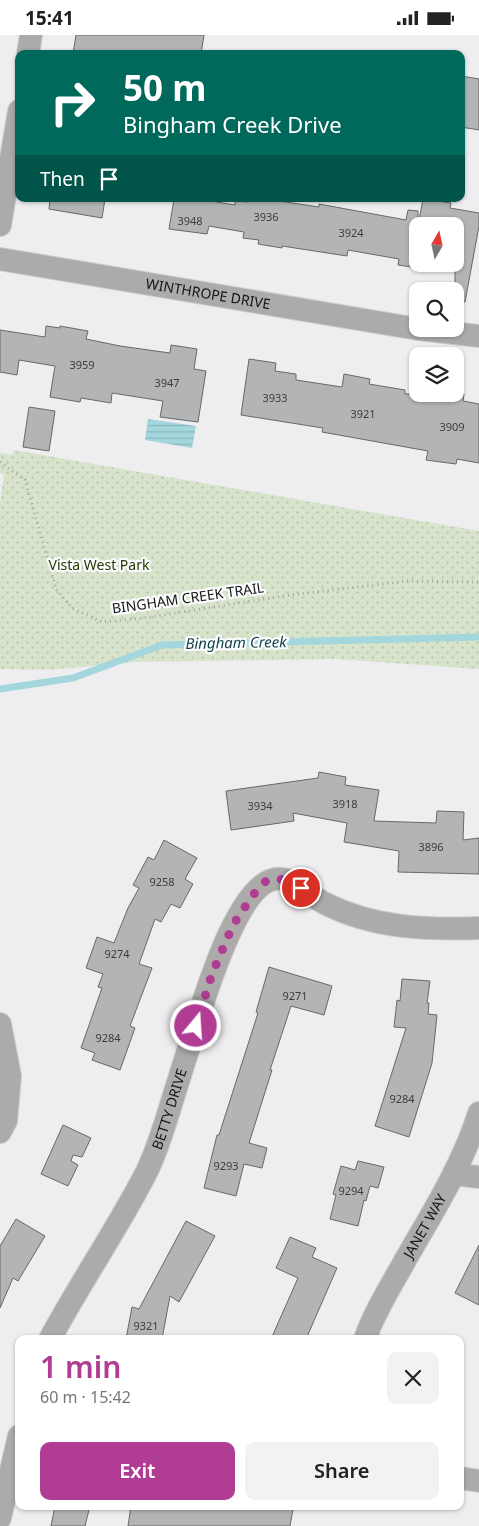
<!DOCTYPE html>
<html lang="en">
<head>
<meta charset="utf-8">
<style>
	body { margin:0; font-family:"Noto Sans",sans-serif; background:#f2f2f2; color:#222; height:100vh; display:flex; flex-direction:column; font-size:19px; white-space:nowrap }
	* { box-sizing:border-box; margin:0 }
	p { font-size:16px; color:#767676 }
	.icon { flex:none; width:28px; height:28px; fill:none; stroke:currentColor; stroke-width:2; stroke-linecap:round; stroke-linejoin:round }
	.map { position:relative; flex:1; overflow:hidden }
	.details { position:absolute; left:15px; top:1300px; width:449px; height:175px; display:flex; flex-direction:column; background:#fff; border-radius:10px; box-shadow:0 1px 4px #0004 }
	.details>* { flex:none }
	.hud { position:absolute; left:15px; top:15px; width:450px; height:152px; border-radius:10px; box-shadow:0 1px 4px #0004; background:#00695c; color:#fff; overflow:hidden }
	.needle { width:32px; rotate:9deg }
	.controls { position:absolute; left:409px; top:182px; display:grid; gap:10px }
	.controls a { display:grid; place-items:center; width:55px; height:55px; border-radius:10px; background:#fff; box-shadow:0 1px 4px #0004; font-size:25px }
	.pin { position:absolute; display:grid; place-items:center; width:42px; height:42px; color:#fff; margin:-21px; border:2px solid #fff; border-radius:50%; box-shadow:0 1px 5px #0007 }
	.me { position:absolute; width:55px; margin:-28px; rotate:18deg; stroke-linejoin:round; filter:drop-shadow(0 0 4px #0008) }
	.turn { display:flex; align-items:center; gap:18px; height:105px; padding:0 25px; font-size:22px }
	.turn .icon { width:65px; height:65px; stroke-width:2.5 }
	.turn b { display:block; font-size:35px; line-height:42px }
	.then { display:flex; align-items:center; height:48px; padding:0 25px; background:#0003; gap:10px; font-size:19px }
	.round { display:grid; place-items:center; flex:none; width:52px; height:52px; border-radius:10px; background:#f2f2f2 }
	.headline { display:flex; align-items:center; justify-content:space-between; height:85px; padding:0 25px }
	h1 { font-size:30px; font-weight:600; line-height:38px; color:#b03c94 }
	.action { display:flex; gap:10px; margin-top:auto; padding:10px 25px }
	.action a { flex:1; height:58px; border-radius:10px; background:#b03c94; color:#fff; font-size:20px; font-weight:600; line-height:58px; text-align:center }
	.action a+a { background:#f2f2f2; color:#222 }
	.status { display:flex; justify-content:space-between; align-items:center; height:35px; padding:0 25px; background:#fff; direction:ltr }
	.status svg { height:14px; fill:currentColor }
	.map>svg:first-child { display:block }
	.green { fill:url(#green-dots) }
	.water { fill:url(#water-rules) }
	.lines { fill:none; stroke-linecap:round; stroke-linejoin:round }
	.stream { stroke:#a3d7dd; stroke-width:7 }
	.building { fill:#b3b4b5; stroke:#68686a }
	.minor-casing { stroke:#cbcbcd; stroke-width:24 }
	.path { stroke:#a4a4a5; stroke-width:3; stroke-dasharray:1 4; stroke-linecap:butt }
	.minor { stroke:#acabaa; stroke-width:22 }
	.route { stroke:#b03c94; stroke-width:9; stroke-dasharray:0 16.2 }
	.labels { text-anchor:middle; stroke-width:4.5; stroke-linejoin:round; paint-order:stroke }
	.number-label { font-size:11px; fill:#3c3d3d }
	.street-label { font-size:14px; fill:#151515; stroke:#fbfcfd }
	.park-label { font-size:14px; fill:#233a01; stroke:#fbfcfd }
	.water-label { font-size:15px; font-style:italic; fill:#15444a; stroke:#fbfcfd }
</style>
</head>
<body>
<div class="status"><b>15:41</b><svg viewBox="0 0 49 12"><path d="M0 12V9h3v3zM5 12V6h3v6zM10 12V3h3v9zM15 12V0h3v12zM26 1h20v11H26zM47 4h2v5h-2z"/></svg></div>
<div class="map">
<svg width="479" height="1491" viewBox="0 0 479 1491">
	<defs>
		<pattern id="green-dots" width="8" height="8" patternUnits="userSpaceOnUse" patternTransform="scale(1.25)"><rect width="8" height="8" fill="#d7e4cb"/><path d="M2 2h.1M6 6h.1" fill="none" stroke="#b8c3ad" stroke-width="1.8" stroke-linecap="round"/></pattern>
		<pattern id="water-rules" width="6" height="5" patternUnits="userSpaceOnUse" patternTransform="scale(1.25)"><rect width="6" height="5" fill="#a3d7dd"/><path d="M0 2.5h6" fill="none" stroke="#8bb8bd"/></pattern>
	</defs>
	<rect width="100%" height="100%" fill="#eeeef0"/>
	<path class="green" d="M 14,415 L 479,496 L 479,634 L 335,624 L 135,627 L 48,635 L 0,634 L 0,468 L 4,440 L 0,439 L 0,418 L 12,420 Z"/>
	<path class="water" d="M 148,384 L 196,391 L 192,413 L 145,405 Z"/>
	<g class="lines">
		<path class="stream" d="M 0,654 L 73,643 L 162,610 L 479,602"/>
	</g>
	<path class="building" d="M 76,0 L 204,0 L 201,19 L 73,19 Z
		M 461,41 L 479,44 L 479,95 L 461,92 Z
		M 50,164 L 105,164 L 102,183 L 49,174 Z
		M 174,164 L 198,164 L 235,170 L 235,165 L 248,167 L 249,164 L 266,164 L 319,172 L 319,169 L 406,185 L 408,175 L 418,176 L 418,233 L 398,230 L 399,224 L 348,215 L 347,221 L 282,211 L 282,213 L 258,209 L 259,205 L 243,203 L 244,197 L 209,191 L 207,199 L 169,194 Z
		M 423,164 L 451,168 L 450,173 L 479,178 L 479,191 L 465,267 L 455,266 L 455,191 L 418,191 Z
		M 46,291 L 60,293 L 60,291 L 88,296 L 86,304 L 120,311 L 170,318 L 171,310 L 197,314 L 194,334 L 206,336 L 198,387 L 160,382 L 163,366 L 112,358 L 111,368 L 81,363 L 80,367 L 50,362 L 55,331 L 19,325 L 17,340 L 0,337 L 0,295 L 45,302 Z
		M 249,324 L 276,328 L 275,336 L 296,339 L 296,345 L 342,352 L 344,339 L 370,344 L 369,349 L 405,355 L 405,359 L 464,359 L 463,366 L 479,369 L 479,428 L 457,424 L 456,429 L 426,425 L 428,416 L 322,397 L 323,393 L 241,380 Z
		M 29,372 L 55,376 L 49,416 L 23,412 Z
		M 319,737 L 346,742 L 345,750 L 379,755 L 374,786 L 436,788 L 437,776 L 464,777 L 463,805 L 479,803 L 479,839 L 398,837 L 399,816 L 344,807 L 347,788 L 293,778 L 294,786 L 231,795 L 226,756 L 318,743 Z
		M 164,805 L 197,823 L 185,844 L 193,849 L 180,873 L 171,869 L 161,887 L 155,884 L 139,929 L 152,933 L 130,991 L 135,993 L 120,1035 L 92,1025 L 95,1018 L 81,1013 L 102,953 L 98,952 L 103,939 L 86,933 L 97,902 L 114,908 L 128,873 L 139,853 L 133,850 L 148,822 L 154,825 Z
		M 269,932 L 332,951 L 324,980 L 291,971 L 270,1035 L 272,1035 L 249,1108 L 267,1113 L 262,1133 L 244,1129 L 236,1161 L 204,1153 L 217,1100 L 219,1100 L 258,978 L 256,977 Z
		M 402,944 L 430,946 L 427,968 L 429,968 L 428,979 L 437,980 L 432,1028 L 409,1102 L 375,1091 L 406,993 L 394,992 L 397,965 L 400,966 Z
		M 63,1090 L 91,1103 L 82,1122 L 73,1120 L 71,1126 L 78,1130 L 68,1151 L 41,1139 Z
		M 358,1126 L 384,1132 L 378,1153 L 370,1151 L 366,1166 L 364,1165 L 358,1191 L 330,1184 L 336,1160 L 333,1159 L 341,1131 L 355,1135 Z
		M 16,1184 L 45,1201 L 18,1246 L 13,1243 L 0,1273 L 0,1211 Z
		M 186,1186 L 215,1201 L 179,1267 L 170,1261 L 162,1304 L 126,1304 L 132,1272 L 139,1274 Z
		M 290,1202 L 316,1213 L 312,1222 L 337,1233 L 306,1304 L 271,1304 L 298,1243 L 276,1233 Z
		M 479,1210 L 479,1270 L 455,1258 Z
		M 55,1471 L 90,1471 L 85,1491 L 51,1491 Z
		M 131,1471 L 275,1471 L 293,1474 L 290,1491 L 128,1491 Z"/>
	<g class="lines">
		<g class="minor-casing">
			<g id="minor">
				<path d="M 28,19 L 31,0"/>
				<path d="M 0,190 L 19,76"/>
				<path id="s1" d="M 0,224 L 418,294"/>
				<path d="M 419,294 L 479,301"/>
				<path d="M 0,989 L 10,1041 L 6,1086 L 0,1097"/>
				<path d="M 454,1139 L 479,1142"/>
				<path id="s2" d="M 50,1304 C 80,1248 116,1196 145,1140 C 156,1119 163,1095 170,1073 C 179,1043 189,1013 198,983 C 208,952 239,850 275,844 C 294,841 308,860 324,868 C 373,893 425,895 479,893"/>
				<path id="s3" d="M 365,1304 C 373,1281 386,1259 398,1238 C 427,1186 461,1135 479,1078"/>
				<path d="M 460,1443 L 479,1446"/>
				<path d="M 0,1483 L 19,1401"/>
			</g>
		</g>
		<path class="path" d="M 0,427 L 25,445 L 56,554 L 72,573 L 102,587 L 144,583 L 290,560 L 407,546 L 479,547"/>
		<use href="#minor" class="minor"/>
	</g>
	<g class="lines">
		<path class="route" d="M 196,991 L 212,939 L 233,890 L 253,860 L 266,846 L 277,844 L 288,845 L 301,853"/>
	</g>
	<g class="labels">
		<g class="number-label">
			<text x="266" y="186">3936</text>
			<text x="190" y="190">3948</text>
			<text x="351" y="202">3924</text>
			<text x="82" y="334">3959</text>
			<text x="167" y="352">3947</text>
			<text x="275" y="367">3933</text>
			<text x="363" y="383">3921</text>
			<text x="452" y="396">3909</text>
			<text x="345" y="773">3918</text>
			<text x="260" y="775">3934</text>
			<text x="431" y="816">3896</text>
			<text x="162" y="851">9258</text>
			<text x="117" y="923">9274</text>
			<text x="295" y="965">9271</text>
			<text x="108" y="1007">9284</text>
			<text x="402" y="1068">9284</text>
			<text x="226" y="1135">9293</text>
			<text x="351" y="1160">9294</text>
			<text x="146" y="1295">9321</text>
		</g>
		<g class="street-label">
			<text dy="5" stroke="none"><textPath href="#s1" startOffset="211">WINTHROPE DRIVE</textPath></text>
			<text transform="translate(188 563) rotate(-8)" y="5">BINGHAM CREEK TRAIL</text>
			<text dy="5" stroke="none"><textPath href="#s2" startOffset="260">BETTY DRIVE</textPath></text>
			<text dy="5" stroke="none"><textPath href="#s3" startOffset="128">JANET WAY</textPath></text>
		</g>
		<g class="park-label">
			<text x="99" y="535">Vista West Park</text>
		</g>
		<g class="water-label">
			<text transform="translate(236 608) rotate(-1)" y="5">Bingham Creek</text>
		</g>
	</g>
</svg>
<div class="controls">
<a><svg class="needle" viewBox="-14 -14 28 28"><path d="M0-13l5 13h-10z" fill="#e53935"/><path d="M0 13l5-13h-10z" fill="#767676"/></svg></a>
<a><svg class="icon" aria-label="search" viewBox="0 0 24 24"><circle cx="10" cy="10" r="6"/><path d="M15 15l6 6"/></svg></a>
<a><svg class="icon" aria-label="layers" viewBox="0 0 24 24"><path d="M12 4l9 5-9 5-9-5zM3 14l9 5 9-5"/></svg></a>
</div>
<div class="pin" style="left:301px;top:853px;background:#d93025"><svg class="icon" aria-label="arrive" viewBox="0 0 24 24"><path d="M6 21V4h12l-3 4 3 4H6"/></svg></div>
<svg class="me" style="left:196px;top:991px" viewBox="-20 -20 40 40"><circle r="17" fill="#b03c94" stroke="#fff" stroke-width="3"/><path d="M0-11L8 9 0 5-8 9z" fill="#fff"/></svg>
<div class="hud">
<div class="turn"><svg class="icon" aria-label="right" viewBox="0 0 24 24"><path d="M7 20v-9h11M14 6l5 5-5 5"/></svg><div><b>50 m</b>Bingham Creek Drive</div></div>
<div class="then">Then<svg class="icon" aria-label="arrive" viewBox="0 0 24 24"><path d="M6 21V4h12l-3 4 3 4H6"/></svg></div>
</div>
<section class="details">
<div class="headline"><div><h1>1 min</h1><p>60 m · 15:42</p></div><a class="round"><svg class="icon" aria-label="close" viewBox="0 0 24 24"><path d="M6 6l12 12M18 6L6 18"/></svg></a></div>
<div class="action"><a>Exit</a><a>Share</a></div>
</section>
</div>
</body>
</html>
